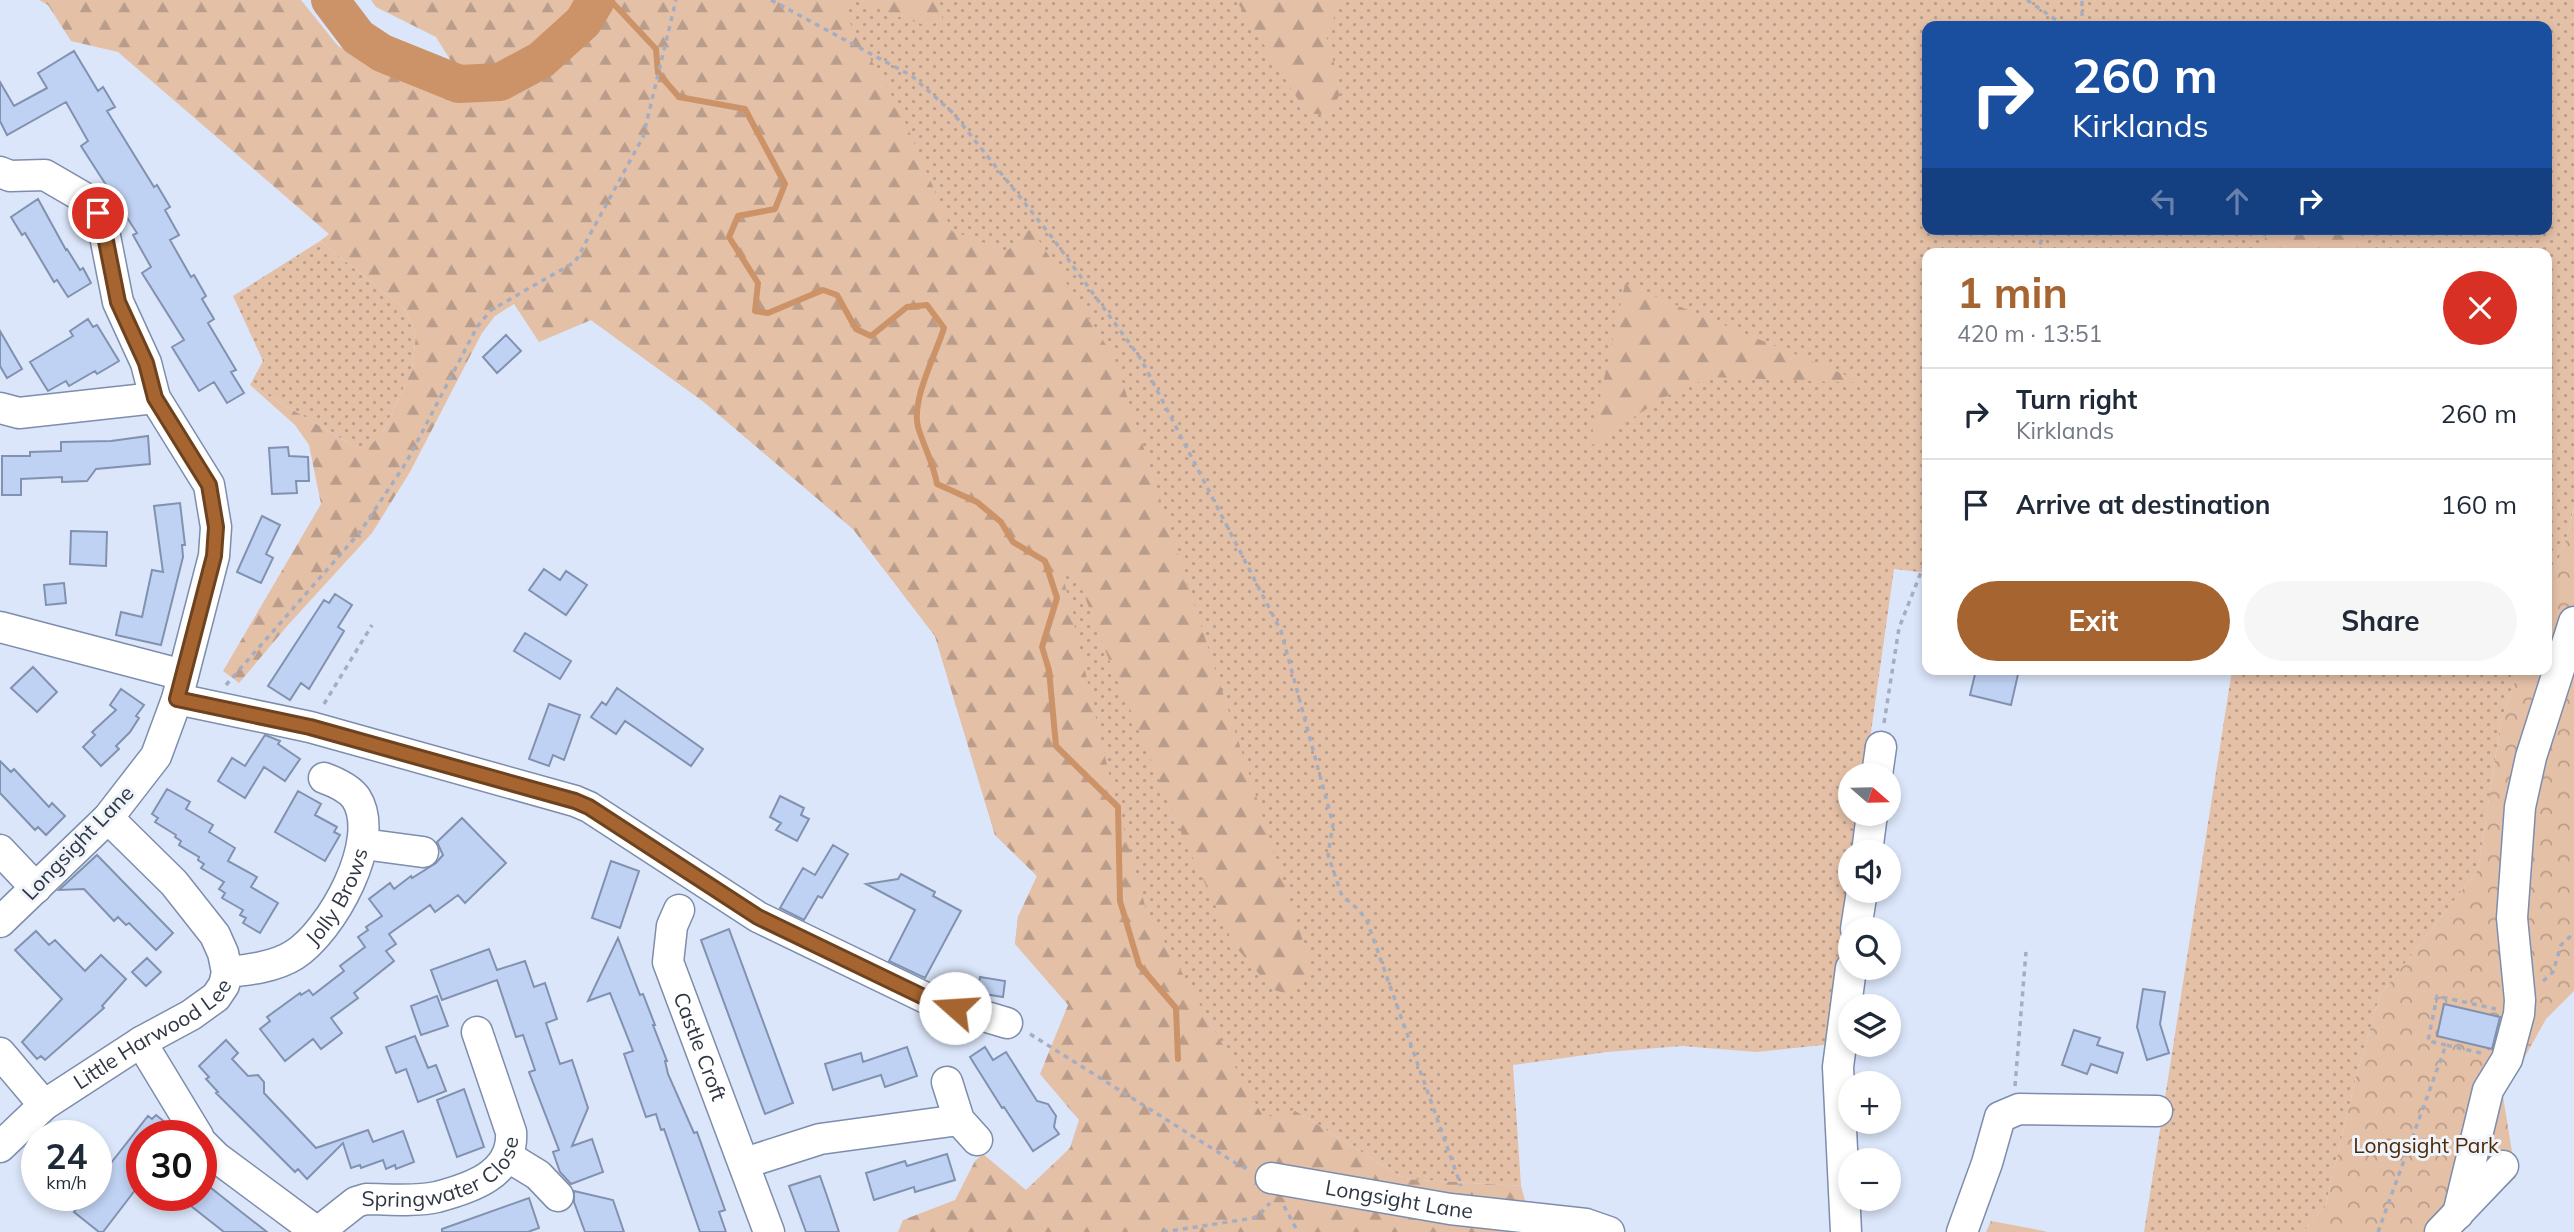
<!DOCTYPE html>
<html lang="en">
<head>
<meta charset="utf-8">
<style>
	body { margin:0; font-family:Mulish,sans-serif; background:#f6f6f7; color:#1f2937; height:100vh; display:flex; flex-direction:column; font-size:26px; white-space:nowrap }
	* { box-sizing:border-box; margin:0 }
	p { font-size:23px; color:#747a83 }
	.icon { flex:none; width:38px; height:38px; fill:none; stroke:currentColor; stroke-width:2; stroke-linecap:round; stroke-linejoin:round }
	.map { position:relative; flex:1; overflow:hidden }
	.sheet { position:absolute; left:1922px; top:248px; width:630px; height:427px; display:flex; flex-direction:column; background:#fff; border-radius:14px; box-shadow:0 4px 10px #0003 }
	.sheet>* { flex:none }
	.top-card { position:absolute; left:1922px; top:21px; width:630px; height:214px; border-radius:14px; box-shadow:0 4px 10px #0003; background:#1a4fa0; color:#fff; overflow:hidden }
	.needle { width:46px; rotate:110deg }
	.tools { position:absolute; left:1838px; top:763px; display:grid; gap:14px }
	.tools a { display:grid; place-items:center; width:63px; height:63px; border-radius:50%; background:#fff; box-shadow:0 4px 10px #0003; font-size:35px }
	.speed { position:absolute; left:21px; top:1120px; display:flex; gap:14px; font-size:35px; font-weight:700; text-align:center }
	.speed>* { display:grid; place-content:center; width:91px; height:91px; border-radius:50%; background:#fff; box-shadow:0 4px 10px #0003; line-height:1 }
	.speed small { font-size:18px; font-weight:400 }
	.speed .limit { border:10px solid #d22; background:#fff; color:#111 }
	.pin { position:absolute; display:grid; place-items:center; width:60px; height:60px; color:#fff; margin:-30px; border:4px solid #fff; border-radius:50%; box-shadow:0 2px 7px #0007 }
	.me { position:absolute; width:77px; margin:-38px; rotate:289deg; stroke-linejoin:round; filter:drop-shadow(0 0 5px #0008) }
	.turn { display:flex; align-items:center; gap:24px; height:147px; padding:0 35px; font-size:32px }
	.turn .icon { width:91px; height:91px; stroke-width:2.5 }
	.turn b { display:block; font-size:49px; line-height:60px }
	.lanes { display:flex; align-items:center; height:66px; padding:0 35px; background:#0003; justify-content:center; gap:35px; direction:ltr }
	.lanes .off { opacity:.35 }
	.round { display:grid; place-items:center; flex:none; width:74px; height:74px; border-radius:37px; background:#f6f6f7 }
	.summary { display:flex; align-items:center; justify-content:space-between; height:119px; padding:0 35px }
	h1 { font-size:42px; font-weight:700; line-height:52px; color:#a66530 }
	.cta { display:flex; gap:14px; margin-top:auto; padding:14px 35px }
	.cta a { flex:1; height:80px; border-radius:42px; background:#a66530; color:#fff; font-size:28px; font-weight:700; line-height:80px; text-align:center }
	.cta a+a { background:#f6f6f7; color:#1f2937 }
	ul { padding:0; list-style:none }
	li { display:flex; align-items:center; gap:21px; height:91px; padding:0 35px; border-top:2px solid #e0e1e3 }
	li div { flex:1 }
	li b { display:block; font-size:26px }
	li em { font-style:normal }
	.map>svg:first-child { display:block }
	.grass { fill:url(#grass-dots); fill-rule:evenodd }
	.forest { fill:url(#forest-firs) }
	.park { fill:url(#park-crowns) }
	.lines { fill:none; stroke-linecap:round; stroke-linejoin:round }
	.stream { stroke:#cc9369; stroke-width:6 }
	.river { stroke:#cc9369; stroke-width:38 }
	.building { fill:#c0d2f3; stroke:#8191b0; stroke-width:2 }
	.minor-casing { stroke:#7d8dac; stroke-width:33 }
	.path { stroke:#a5aec0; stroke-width:3.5; stroke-dasharray:5 5; stroke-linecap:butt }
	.minor { stroke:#fff; stroke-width:30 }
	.route-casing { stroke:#6c421f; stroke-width:18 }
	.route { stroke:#a66530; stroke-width:12 }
	.labels { text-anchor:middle; stroke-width:6; stroke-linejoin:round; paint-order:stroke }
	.street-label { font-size:21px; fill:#303744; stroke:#eff3fa }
	.park-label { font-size:21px; fill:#4e2807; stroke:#eff3fa }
</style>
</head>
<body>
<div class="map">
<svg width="2574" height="1232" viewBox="0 0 2574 1232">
	<defs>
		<pattern id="grass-dots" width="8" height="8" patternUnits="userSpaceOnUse" patternTransform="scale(1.75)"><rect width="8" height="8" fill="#e4c0a7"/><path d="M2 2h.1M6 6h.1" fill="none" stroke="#b99d8a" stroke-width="1.8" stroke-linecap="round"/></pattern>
		<pattern id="forest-firs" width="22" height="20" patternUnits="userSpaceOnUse" patternTransform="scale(1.75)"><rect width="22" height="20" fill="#e4c0a7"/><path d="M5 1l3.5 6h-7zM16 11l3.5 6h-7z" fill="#b99d8a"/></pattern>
		<pattern id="park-crowns" width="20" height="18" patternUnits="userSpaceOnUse" patternTransform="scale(1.75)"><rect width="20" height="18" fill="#e4c0a7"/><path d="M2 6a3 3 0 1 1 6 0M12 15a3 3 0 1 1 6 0" fill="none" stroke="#b99d8a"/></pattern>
	</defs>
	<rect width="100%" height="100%" fill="#dbe6fa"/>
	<path class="grass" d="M 707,0 L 2574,0 L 2574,507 L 2567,536 L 2546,595 L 2546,254 L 1927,254 L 1927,573 L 1894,569 L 1865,775 L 1850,775 L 1850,814 L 1861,814 L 1856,852 L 1850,852 L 1851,891 L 1832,1044 L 1757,1052 L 1682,1046 L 1607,1052 L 1513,1065 L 1521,1186 L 1405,1179 L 1294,1110 L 1266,1121 L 1015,944 L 1018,917 L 1037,876 L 995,835 L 935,636 L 853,529 L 704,402 L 591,320 ZM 1927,26 L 2546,26 L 2546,229 L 1927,229 Z
		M 320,241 L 405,309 L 416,335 L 412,370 L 383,432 L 368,449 L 354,446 L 250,385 L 263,361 L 233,296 Z
		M 2232,670 L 2519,670 L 2501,721 L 2478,870 L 2380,995 L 2356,1077 L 2326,1204 L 2303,1232 L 2144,1232 Z"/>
	<path class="forest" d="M 39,0 L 301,0 L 338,46 L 415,86 L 469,90 L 436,37 L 376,7 L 371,0 L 848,0 L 846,16 L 900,110 L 952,231 L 1007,251 L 1031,228 L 1115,359 L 1310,963 L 1304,982 L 1289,995 L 1272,989 L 1234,945 L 1183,837 L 1103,645 L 1076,573 L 1063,576 L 1109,774 L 1146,909 L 1264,1118 L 1294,1110 L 1405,1179 L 1521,1186 L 1526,1204 L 1568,1232 L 898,1232 L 903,1220 L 955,1200 L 975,1161 L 983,1154 L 1026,1190 L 1070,1148 L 1079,1120 L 1040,1074 L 1068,1005 L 1015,944 L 1018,917 L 1037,876 L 995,835 L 935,636 L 853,529 L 704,402 L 591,320 L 539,342 L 514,304 L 495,316 L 482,333 L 410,472 L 372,533 L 288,625 L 239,683 L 223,671 L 321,504 L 309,445 L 295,425 L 250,385 L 354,446 L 368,448 L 383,432 L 412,370 L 416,335 L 405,309 L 320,241 L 329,234 L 118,52 L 71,41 L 48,5 Z
		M 860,0 L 936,0 L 943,20 L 928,26 L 890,14 Z
		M 1236,0 L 1342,0 L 1326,35 L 1342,91 L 1328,114 L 1307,114 Z
		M 2267,229 L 2346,229 L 2378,254 L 2262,254 Z
		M 1625,284 L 1865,383 L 1710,377 L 1663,398 L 1589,447 Z"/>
	<path class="park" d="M 2574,508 L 2574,991 L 2546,1019 L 2503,1096 L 2516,1177 L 2459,1232 L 2303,1232 L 2326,1204 L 2356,1077 L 2380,995 L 2478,870 L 2501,721 L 2519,670 L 2546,670 L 2546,595 L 2567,536 Z
		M 1991,1221 L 2044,1231 L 2047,1232 L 1986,1232 Z"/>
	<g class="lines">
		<path class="stream" d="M 610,0 L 656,49 L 658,73 L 679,97 L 745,109 L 785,184 L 775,209 L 738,216 L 729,237 L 758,283 L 755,311 L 768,313 L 823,290 L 837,295 L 856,329 L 871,336 L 907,307 L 927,305 L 944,328 C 936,354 911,400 918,427 C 924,447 933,462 937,484 L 977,502 L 1001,522 L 1013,542 L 1045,561 L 1057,598 L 1042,647 L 1049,670 L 1056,746 L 1118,807 L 1120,901 L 1139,965 L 1176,1008 L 1178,1059"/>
		<path class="river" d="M 330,0 L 358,37 L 382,53 L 459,84 L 500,82 L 541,60 L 583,22 L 596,0"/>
	</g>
	<path class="building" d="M 74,51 L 98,91 L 103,87 L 115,107 L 107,111 L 154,187 L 157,185 L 170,207 L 165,210 L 179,235 L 170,240 L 191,277 L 194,275 L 206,296 L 202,299 L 214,319 L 208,323 L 236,370 L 231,372 L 244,393 L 227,403 L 214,382 L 199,391 L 172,347 L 184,340 L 142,273 L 151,267 L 133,235 L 137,233 L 81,146 L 88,141 L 66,102 L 7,135 L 0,121 L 0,82 L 14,106 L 47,88 L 38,73 Z
		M 38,199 L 66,250 L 67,249 L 80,270 L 83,268 L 91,283 L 68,297 L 57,280 L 54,282 L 25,233 L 22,235 L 11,217 Z
		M 88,319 L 93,327 L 97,325 L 119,361 L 97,374 L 95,371 L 69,386 L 66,381 L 48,391 L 30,362 L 73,336 L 70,331 Z
		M 0,331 L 22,369 L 7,378 L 0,366 Z
		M 506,335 L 521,351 L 497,373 L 483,357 Z
		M 148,436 L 150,464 L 96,469 L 87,481 L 62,482 L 62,477 L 21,479 L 21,495 L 2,495 L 2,456 L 30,456 L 30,452 L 61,451 L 61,442 L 111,441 Z
		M 288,447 L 289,456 L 308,457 L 309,481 L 296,481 L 297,493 L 272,494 L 269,448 Z
		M 180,503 L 185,545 L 182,545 L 183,557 L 161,645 L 116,635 L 121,612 L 142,617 L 152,570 L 163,572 L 154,506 Z
		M 262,516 L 280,525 L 266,554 L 273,558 L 261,583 L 237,572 Z
		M 71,531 L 107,532 L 106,566 L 70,564 Z
		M 544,569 L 560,580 L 566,571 L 587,585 L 566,615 L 529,590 Z
		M 64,583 L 66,603 L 46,605 L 44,585 Z
		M 335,594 L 352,605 L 338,627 L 344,631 L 309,689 L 301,683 L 290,700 L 268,686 L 324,600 L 329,603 Z
		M 525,633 L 571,661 L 560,679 L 514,651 Z
		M 33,667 L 57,692 L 37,712 L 11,688 Z
		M 1976,670 L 2019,670 L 2011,705 L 1970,695 Z
		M 617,688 L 703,749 L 691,766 L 625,721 L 616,734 L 591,717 L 602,702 L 606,705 Z
		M 121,689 L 144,705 L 136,716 L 139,718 L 130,732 L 116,746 L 119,749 L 101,766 L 83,747 L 95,735 L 92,732 L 116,710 L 110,705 Z
		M 549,704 L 580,715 L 564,760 L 553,755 L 549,766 L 529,759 Z
		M 265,735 L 280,741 L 278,744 L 300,759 L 285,781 L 264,767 L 245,798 L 218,781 L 232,758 L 245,766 Z
		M 0,761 L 11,772 L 14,769 L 49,807 L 52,803 L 65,816 L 46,835 L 38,827 L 35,830 L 0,793 Z
		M 167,789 L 190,802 L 186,809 L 213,825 L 209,832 L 235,848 L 228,861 L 257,877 L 251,887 L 278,903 L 260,933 L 243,923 L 246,918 L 240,915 L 243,910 L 222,898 L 225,893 L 219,889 L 224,882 L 201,868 L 204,864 L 198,860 L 199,857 L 179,845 L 181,841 L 175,837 L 176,835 L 155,822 L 158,818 L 152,814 Z
		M 298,791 L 321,804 L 315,815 L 337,827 L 334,832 L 340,835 L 325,861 L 275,832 Z
		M 780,796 L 804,808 L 801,815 L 809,819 L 797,841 L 776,830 L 781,823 L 770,817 Z
		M 462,818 L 506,863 L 465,903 L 458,895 L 435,912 L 430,905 L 389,934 L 396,944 L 386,951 L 394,961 L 354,993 L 358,998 L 331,1018 L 342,1033 L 321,1049 L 313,1039 L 285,1061 L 260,1029 L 270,1021 L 267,1017 L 300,993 L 301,995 L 309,990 L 313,995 L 344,971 L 340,966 L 365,947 L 358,937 L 368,930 L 366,927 L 382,916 L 369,899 L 390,883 L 394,889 L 411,876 L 412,878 L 436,863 L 443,855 L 437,842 Z
		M 833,845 L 848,854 L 822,898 L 818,896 L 804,920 L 780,908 L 803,868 L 815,875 Z
		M 97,855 L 173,933 L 156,950 L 129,923 L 126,925 L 118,917 L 114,921 L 84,889 L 59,890 Z
		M 611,861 L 639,871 L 620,928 L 592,918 Z
		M 901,874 L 935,892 L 933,896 L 961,911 L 925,978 L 889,961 L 915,910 L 866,884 L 898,879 Z
		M 729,929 L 793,1103 L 765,1114 L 701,940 Z
		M 36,931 L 49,945 L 55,940 L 85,971 L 101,955 L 126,979 L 102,1006 L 104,1008 L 45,1060 L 41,1056 L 37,1059 L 22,1042 L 62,999 L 15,950 Z
		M 618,938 L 640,995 L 643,994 L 655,1025 L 653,1025 L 667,1061 L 665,1061 L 668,1074 L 694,1133 L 697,1132 L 725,1210 L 719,1212 L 726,1232 L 700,1232 L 664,1129 L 661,1130 L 656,1114 L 646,1117 L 624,1054 L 633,1051 L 610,993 L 588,1001 Z
		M 489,949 L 497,970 L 525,961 L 534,987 L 545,983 L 557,1019 L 546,1023 L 560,1064 L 572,1060 L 588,1108 L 572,1146 L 592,1139 L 603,1172 L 571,1184 L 560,1172 L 553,1152 L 559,1150 L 529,1072 L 535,1070 L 523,1035 L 516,1037 L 497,980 L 442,1000 L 431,970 Z
		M 147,958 L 161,972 L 146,986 L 132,972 Z
		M 980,977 L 1005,981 L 1003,997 L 978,993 Z
		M 2143,989 L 2165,992 L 2160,1024 L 2169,1053 L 2147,1060 L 2137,1027 Z
		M 437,996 L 448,1026 L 421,1035 L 411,1006 Z
		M 2444,1004 L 2500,1017 L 2492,1049 L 2437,1036 Z
		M 2074,1030 L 2100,1038 L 2097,1045 L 2123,1053 L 2117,1073 L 2091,1064 L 2087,1074 L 2062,1065 Z
		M 415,1036 L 428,1068 L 436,1065 L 446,1091 L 418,1102 L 406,1069 L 396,1073 L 386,1047 Z
		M 226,1040 L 238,1053 L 232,1059 L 248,1076 L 258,1075 L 264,1082 L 264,1093 L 316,1148 L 368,1130 L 373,1142 L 403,1131 L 414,1162 L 396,1169 L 395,1165 L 386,1169 L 383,1160 L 361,1168 L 360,1165 L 351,1168 L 343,1143 L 307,1179 L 298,1169 L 295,1172 L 216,1093 L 218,1092 L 206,1079 L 209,1077 L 199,1066 Z
		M 907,1047 L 917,1076 L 885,1087 L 881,1075 L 833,1090 L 825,1064 L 861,1053 L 863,1062 Z
		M 985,1047 L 993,1060 L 1006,1052 L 1037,1101 L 1048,1104 L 1056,1116 L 1054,1127 L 1059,1134 L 1033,1151 L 1004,1107 L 1002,1108 L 970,1057 Z
		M 464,1089 L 484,1147 L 457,1157 L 437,1100 Z
		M 156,1115 L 172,1128 L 177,1136 L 142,1136 L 142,1168 L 133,1180 L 139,1185 L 103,1232 L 99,1232 L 74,1212 L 87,1195 L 96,1195 L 96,1182 L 148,1116 L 152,1119 Z
		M 947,1154 L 955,1180 L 915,1192 L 914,1187 L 874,1200 L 866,1173 L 905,1161 L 907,1166 Z
		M 820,1176 L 828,1199 L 839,1232 L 806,1232 L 789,1186 Z
		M 201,1180 L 235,1207 L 267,1232 L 224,1232 L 177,1195 L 201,1195 Z
		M 574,1191 L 613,1200 L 624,1232 L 585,1232 L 574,1202 Z
		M 529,1198 L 539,1228 L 528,1232 L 442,1232 L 442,1229 Z"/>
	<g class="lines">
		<g class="minor-casing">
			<g id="minor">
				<path d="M 0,172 L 10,176 L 45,175 L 88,200 L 98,213 L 103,226 L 118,302 L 146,363 L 155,398 L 209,485 L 216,527 L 214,556 L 177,699 L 156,756 L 108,818 L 0,922"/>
				<path d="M 0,408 L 19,413 L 155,398"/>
				<path d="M 0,627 L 183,675"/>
				<path d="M 177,699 L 310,727 L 575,801 L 589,807 L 758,917 L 930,1000 L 1007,1023"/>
				<path d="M 1877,775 L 1881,747"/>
				<path d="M 363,844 L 423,852"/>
				<path d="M 0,850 L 36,888"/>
				<path d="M 1867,852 L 1872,814"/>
				<path id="s1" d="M 679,910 L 672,926 L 668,962 L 769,1232"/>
				<path d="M 1856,929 L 1862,891"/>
				<path id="s2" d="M 227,972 C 248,970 275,967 294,955 C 331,932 383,840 356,798 C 349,788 335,782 324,778"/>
				<path d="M 141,1042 L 198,1136"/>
				<path d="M 0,1053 L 44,1105"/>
				<path d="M 947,1082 L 959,1120 L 977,1140"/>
				<path d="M 201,1142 L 216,1157 L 317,1232"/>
				<path id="s3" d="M 0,1147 L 44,1105 L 141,1042 L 191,1015 L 216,997 L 224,985 L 227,972 L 223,953 L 215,935 L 174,883 L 108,818"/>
				<path d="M 507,1156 L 538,1175 L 558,1196"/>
				<path d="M 745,1163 L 820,1139 L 959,1120"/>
				<path id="s4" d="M 1271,1178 L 1450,1209 L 1586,1224 L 1609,1232"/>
				<path d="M 2458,1214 L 2488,1090 L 2507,1059 L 2519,1014 L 2520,1000 L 2512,918 L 2520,807 L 2531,757 L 2574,622"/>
				<path id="s5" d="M 318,1232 L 356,1202 L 366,1199 C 388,1199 415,1202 437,1197 C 471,1188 514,1174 511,1132 L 477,1032"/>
				<path d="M 1846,1232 L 1838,1067 L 1851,968"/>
				<path d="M 1962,1232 L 1987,1163 L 2000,1117 L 2019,1109 L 2157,1111"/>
				<path d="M 2440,1232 L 2503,1166"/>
			</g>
		</g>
		<path class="path" d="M 771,0 L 912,76 L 953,113 L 1051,236 L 1141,359 L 1281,631 L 1333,824 L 1328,855 L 1342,896 L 1358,909 L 1367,921 L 1461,1186
			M 2027,0 L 2065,26
			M 2082,26 L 2082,0
			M 2037,254 L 2045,229
			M 226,685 L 360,532 L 406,463 L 477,327 L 491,310 L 575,262 L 643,137 L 676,0
			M 324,704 L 372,625
			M 1884,723 L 1899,628 L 1927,557
			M 2543,981 L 2553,972 L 2561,945 L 2574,933
			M 1030,1034 L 1237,1164 L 1250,1170
			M 2446,1045 L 2428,1041 L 2437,996 L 2496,1009
			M 2015,1086 L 2026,952
			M 1284,1206 L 1298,1232
			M 1163,1232 L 1254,1218 L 1261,1213 L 1270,1203
			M 2378,1232 L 2446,1045 L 2481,1053"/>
		<use href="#minor" class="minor"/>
	</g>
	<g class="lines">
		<g class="route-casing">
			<path id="route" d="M 98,213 L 103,226 L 118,302 L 146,363 L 155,398 L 209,485 L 216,527 L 214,556 L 177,699 L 310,727 L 575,801 L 589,807 L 758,917 L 930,1000 L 955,1008"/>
		</g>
		<use href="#route" class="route"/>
	</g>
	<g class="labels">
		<g class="street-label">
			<text transform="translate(78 843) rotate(-46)" y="7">Longsight Lane</text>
			<text dy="7" stroke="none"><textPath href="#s2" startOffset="144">Jolly Brows</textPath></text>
			<text dy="7" stroke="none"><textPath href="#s3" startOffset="191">Little Harwood Lee</textPath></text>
			<text dy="7" stroke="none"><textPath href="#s1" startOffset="144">Castle Croft</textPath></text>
			<text dy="7" stroke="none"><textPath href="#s5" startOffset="144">Springwater Close</textPath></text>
			<text dy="7" stroke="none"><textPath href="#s4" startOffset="130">Longsight Lane</textPath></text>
		</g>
		<g class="park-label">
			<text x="2426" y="1153">Longsight Park</text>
		</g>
	</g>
</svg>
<div class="tools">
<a><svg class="needle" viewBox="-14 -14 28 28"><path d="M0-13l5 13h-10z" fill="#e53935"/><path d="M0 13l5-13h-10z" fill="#747a83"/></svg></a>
<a><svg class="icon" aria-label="sound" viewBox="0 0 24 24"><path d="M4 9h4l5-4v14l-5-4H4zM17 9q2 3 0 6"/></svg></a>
<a><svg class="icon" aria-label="search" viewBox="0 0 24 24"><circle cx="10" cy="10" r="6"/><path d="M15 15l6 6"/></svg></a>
<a><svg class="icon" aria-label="layers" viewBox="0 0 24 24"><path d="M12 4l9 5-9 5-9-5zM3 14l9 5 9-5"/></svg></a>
<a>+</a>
<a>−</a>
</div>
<div class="speed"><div>24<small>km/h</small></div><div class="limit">30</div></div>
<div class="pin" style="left:98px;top:213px;background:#d93025"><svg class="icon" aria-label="arrive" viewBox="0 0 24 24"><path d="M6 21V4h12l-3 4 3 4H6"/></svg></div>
<svg class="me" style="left:955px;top:1008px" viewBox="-20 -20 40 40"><circle r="19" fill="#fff"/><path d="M0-13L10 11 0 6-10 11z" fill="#a66530"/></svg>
<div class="top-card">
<div class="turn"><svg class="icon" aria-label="right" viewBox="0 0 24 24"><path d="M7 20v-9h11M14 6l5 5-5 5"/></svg><div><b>260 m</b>Kirklands</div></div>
<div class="lanes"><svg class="icon off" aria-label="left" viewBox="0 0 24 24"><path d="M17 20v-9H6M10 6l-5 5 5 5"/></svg><svg class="icon off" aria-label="ahead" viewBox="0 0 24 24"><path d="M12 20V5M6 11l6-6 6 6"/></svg><svg class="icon" aria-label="right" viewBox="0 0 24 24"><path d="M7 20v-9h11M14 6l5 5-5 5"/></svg></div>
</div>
<section class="sheet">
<div class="summary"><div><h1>1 min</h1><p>420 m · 13:51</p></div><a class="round" style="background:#d93025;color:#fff"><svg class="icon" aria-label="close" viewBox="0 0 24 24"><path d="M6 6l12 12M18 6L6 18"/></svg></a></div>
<ul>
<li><svg class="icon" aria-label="right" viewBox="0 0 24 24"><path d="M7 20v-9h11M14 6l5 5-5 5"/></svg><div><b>Turn right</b><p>Kirklands</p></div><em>260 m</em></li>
<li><svg class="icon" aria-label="arrive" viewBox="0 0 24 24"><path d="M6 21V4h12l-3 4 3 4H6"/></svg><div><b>Arrive at destination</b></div><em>160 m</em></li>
</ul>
<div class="cta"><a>Exit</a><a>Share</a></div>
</section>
</div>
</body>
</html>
